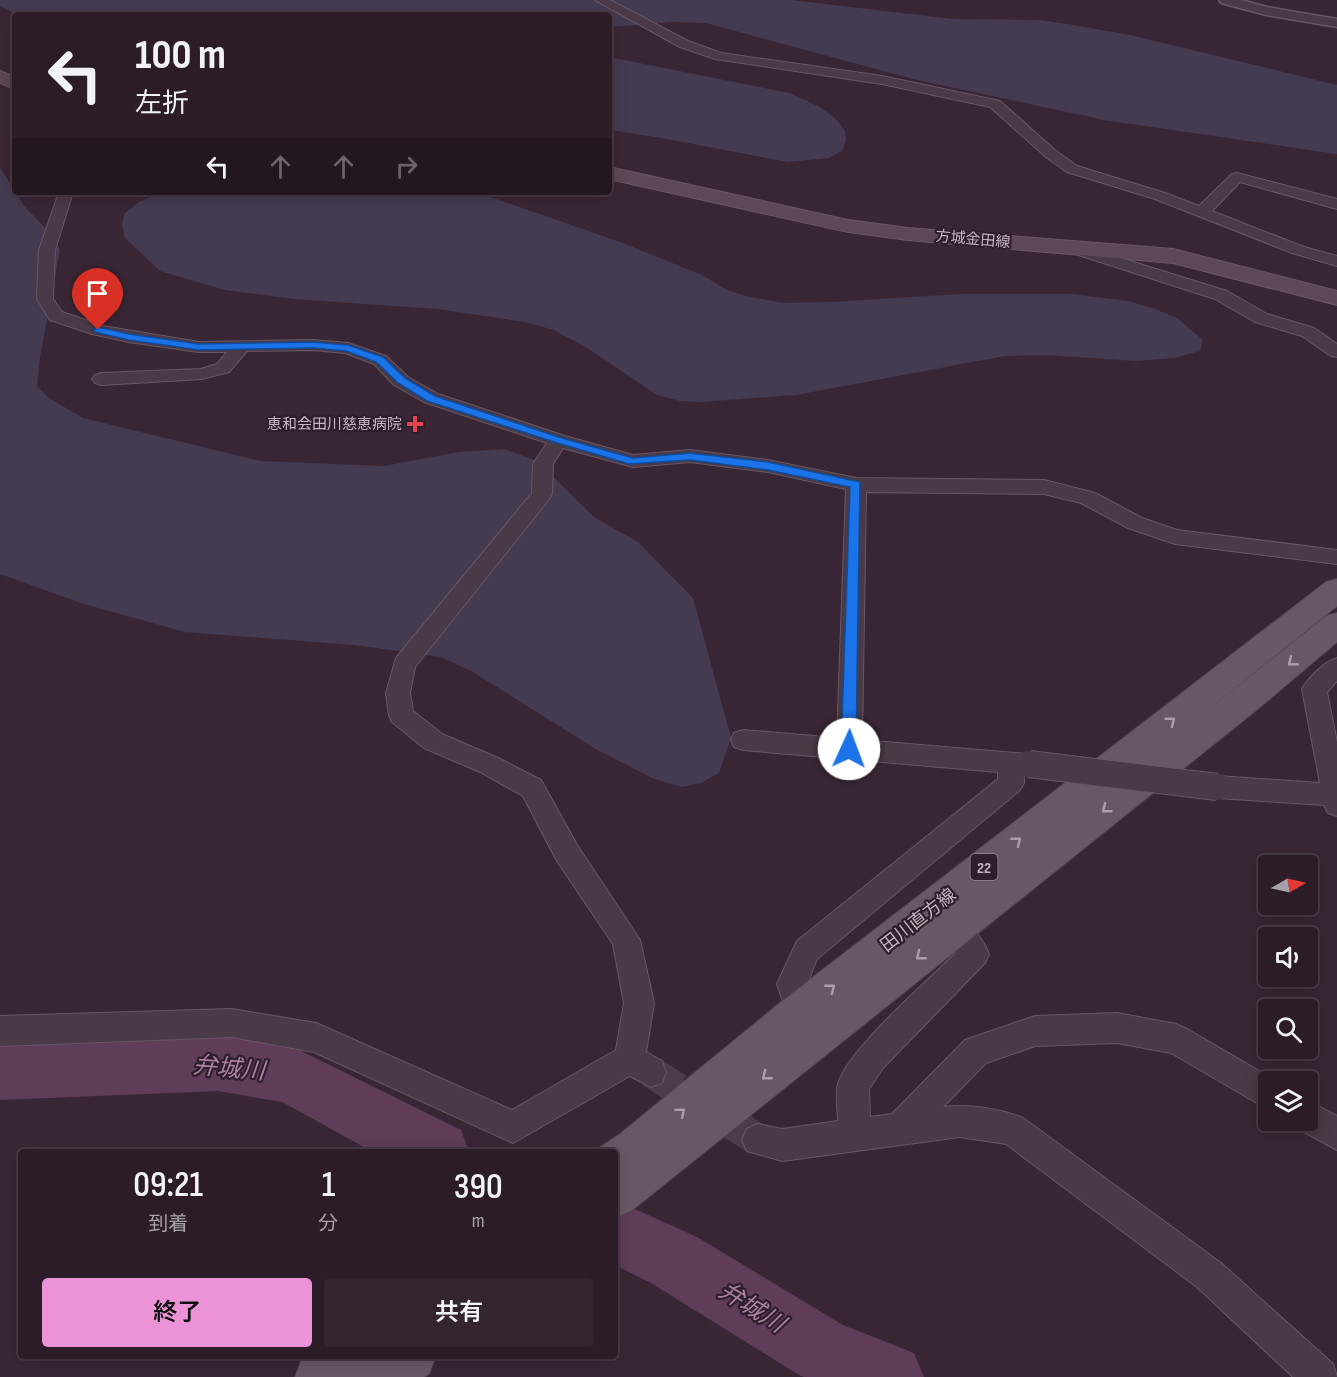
<!DOCTYPE html>
<html lang="ja">
<head>
<meta charset="utf-8">
<style>
	body { margin:0; font-family:"Sofia Sans Condensed","Noto Sans JP",sans-serif; background:#332530; color:#f1f3f6; height:100vh; display:flex; flex-direction:column; font-size:22px; white-space:nowrap }
	* { box-sizing:border-box; margin:0 }
	p { font-size:20px; color:#a6a1a8 }
	.icon { flex:none; width:33px; height:33px; fill:none; stroke:currentColor; stroke-width:2; stroke-linecap:round; stroke-linejoin:round }
	.map { position:relative; flex:1; overflow:hidden }
	.panel { position:absolute; left:18px; top:1149px; width:600px; height:210px; display:flex; flex-direction:column; background:#2b1c28; border-radius:6px; box-shadow:0 3px 15px #0003,0 0 0 2px #473a45 }
	.panel>* { flex:none }
	.guide { position:absolute; left:12px; top:12px; width:600px; height:183px; border-radius:6px; box-shadow:0 3px 15px #0003,0 0 0 2px #473a45; background:#2b1c28; color:#f1f3f6; overflow:hidden }
	.needle { width:39px; rotate:81deg }
	.tools { position:absolute; left:1258px; top:855px; display:grid; gap:12px }
	.tools a { display:grid; place-items:center; width:60px; height:60px; border-radius:6px; background:#2b1c28; box-shadow:0 3px 15px #0003,0 0 0 2px #473a45; font-size:30px }
	.pin { position:absolute; display:grid; place-items:center; width:51px; height:51px; color:#fff; margin:-62px -26px; border-radius:50% 50% 50% 0; rotate:-45deg; box-shadow:0 0 6px #0007 }
	.pin .icon { rotate:45deg }
	.me { position:absolute; width:66px; margin:-33px; rotate:2deg; stroke-linejoin:round; filter:drop-shadow(0 0 4px #0008) }
	.turn { display:flex; align-items:center; gap:21px; height:126px; padding:0 24px; font-size:27px }
	.turn .icon { width:78px; height:78px; stroke-width:2.5 }
	.turn b { display:block; font-size:42px; line-height:51px }
	.lanes { display:flex; align-items:center; height:57px; padding:0 24px; background:#0003; justify-content:center; gap:30px; direction:ltr }
	.lanes .off { opacity:.35 }
	.eta { display:flex; justify-content:space-evenly; align-items:center; height:102px; text-align:center }
	.eta b { font-size:36px; font-weight:600; line-height:42px }
	.cta { display:flex; gap:12px; margin-top:auto; padding:12px 24px }
	.cta a { flex:1; height:69px; border-radius:6px; background:#eb93d6; color:#111; font-size:24px; font-weight:600; line-height:69px; text-align:center }
	.cta a+a { background:#332530; color:#f1f3f6 }
	.map>svg:first-child { display:block }
	.green { fill:#453b51 }
	.lines { fill:none; stroke-linecap:round; stroke-linejoin:round }
	.river { fill:#5f3c58; fill-rule:evenodd }
	.minor-tunnel { stroke:#4e3b4a; stroke-width:32; stroke-dasharray:32 16; stroke-linecap:butt }
	.minor-casing { stroke:#685764; stroke-width:2 }
	.tertiary-casing { stroke:#685764; stroke-width:3 }
	.secondary-casing { stroke:#685764; stroke-width:2 }
	.primary-casing { stroke:#53424f; stroke-width:2 }
	.minor { fill:#4a3946; fill-rule:evenodd }
	.tertiary { fill:#4a3946; fill-rule:evenodd }
	.secondary { fill:#5c4857; fill-rule:evenodd }
	.primary { fill:#6a5766; fill-rule:evenodd }
	.minor-bridge-casing { stroke:#685764; stroke-width:28; stroke-linecap:butt }
	.minor-bridge { stroke:#4a3946; stroke-width:26 }
	.oneway { stroke:#ae9eaa }
	.route { fill:#1a73e8; stroke:#114b97; stroke-width:1.5 }
	.health-dot { fill:#e0444e; stroke:#2f1e2b; stroke-width:2 }
	.labels { text-anchor:middle; stroke-width:4.5; stroke-linejoin:round; paint-order:stroke }
	.far-street-label { font-size:15px; fill:#c5b5c1; stroke:#2f1e2b }
	.far-poi-label { font-size:15px; fill:#c5b5c1; stroke:#2f1e2b; text-anchor:end }
	.shield { fill:#2f1e2b; stroke:#988894; stroke-width:1.5 }
	.shield-label { font-size:16px; font-weight:bold; fill:#c5b5c1 }
	.street-label { font-size:18px; fill:#c5b5c1; stroke:#2f1e2b }
	.near-water-label { font-size:24px; font-style:italic; fill:#aa80a1; stroke:#2f1e2b }
</style>
</head>
<body>
<div class="map">
<svg width="1337" height="1377" viewBox="0 0 1337 1377">
	<rect width="100%" height="100%" fill="#392635"/>
	<path class="green" d="M 0,0 L 791,0 L 953,19 L 1040,20 L 1068,24 L 1130,35 L 1337,85 L 1337,154 L 1104,120 L 913,79 L 706,23 L 672,22 L 609,27 L 609,15 L 18,15 L 0,6 Z
		M 609,57 L 789,93 L 818,106 L 835,118 L 845,131 L 846,140 L 842,151 L 829,158 L 788,162 L 662,138 L 609,130 Z
		M 0,167 L 24,206 L 54,237 L 60,250 L 40,357 L 37,386 L 49,398 L 83,418 L 260,461 L 384,466 L 459,452 L 504,449 L 537,461 L 594,517 L 638,542 L 693,598 L 731,738 L 719,773 L 701,783 L 682,787 L 652,778 L 594,748 L 473,672 L 441,657 L 355,645 L 185,632 L 84,604 L 0,574 Z
		M 163,192 L 476,192 L 620,242 L 702,275 L 725,289 L 745,296 L 783,303 L 831,302 L 961,294 L 1071,294 L 1129,301 L 1155,309 L 1177,318 L 1203,340 L 1200,351 L 1174,358 L 1136,361 L 1045,355 L 1005,356 L 796,395 L 700,402 L 680,401 L 657,395 L 589,349 L 554,330 L 525,322 L 438,309 L 294,299 L 225,290 L 160,271 L 125,238 L 122,224 L 125,213 L 139,202 Z"/>
	<g class="lines">
		<path class="river" d="M 218,1035 L 289,1045 L 461,1130 L 469,1152 L 373,1152 L 282,1102 L 218,1091 L 0,1100 L 0,1042 Z
			M 615,1200 L 697,1237 L 843,1325 L 914,1353 L 924,1377 L 804,1377 L 799,1375 L 651,1283 L 615,1265 Z"/>
		<path class="minor-tunnel" d="M 651,1072 L 758,1140"/>
		<g class="minor-casing">
			<path id="minor" d="M 595,0 L 610,0 L 688,41 L 721,53 L 882,76 L 1000,101 L 1056,151 L 1077,166 L 1165,193 L 1199,206 L 1232,174 L 1237,173 L 1337,199 L 1337,209 L 1240,182 L 1212,211 L 1304,247 L 1337,256 L 1337,266 L 1292,253 L 1155,199 L 1067,172 L 1046,157 L 990,107 L 882,84 L 715,59 L 680,47 Z
				M 59,192 L 73,192 L 55,250 L 53,299 L 62,312 L 103,326 L 199,342 L 313,340 L 348,343 L 386,356 L 408,377 L 438,394 L 565,436 L 633,455 L 690,450 L 768,460 L 856,478 L 1044,480 L 1095,493 L 1142,518 L 1177,530 L 1337,550 L 1337,564 L 1175,544 L 1128,528 L 1081,503 L 1044,494 L 866,492 L 862,740 L 1027,754 L 1036,757 L 1040,764 L 1036,771 L 1024,774 L 1024,783 L 1020,790 L 817,959 L 807,984 L 816,1012 L 812,1022 L 801,1026 L 790,1022 L 777,984 L 797,941 L 998,779 L 998,772 L 743,750 L 734,747 L 731,740 L 734,733 L 743,730 L 837,738 L 846,489 L 768,472 L 690,462 L 633,467 L 563,448 L 553,464 L 552,494 L 549,499 L 415,667 L 410,693 L 413,711 L 442,734 L 498,758 L 541,780 L 577,845 L 640,940 L 654,1003 L 646,1052 L 662,1061 L 666,1072 L 662,1083 L 651,1087 L 630,1076 L 513,1143 L 314,1052 L 232,1037 L 0,1046 L 0,1016 L 232,1009 L 316,1023 L 512,1110 L 616,1050 L 624,1003 L 613,944 L 557,861 L 523,796 L 480,772 L 424,748 L 392,722 L 389,715 L 386,693 L 396,658 L 532,493 L 533,464 L 547,443 L 424,402 L 394,385 L 374,364 L 345,353 L 313,350 L 247,351 L 229,372 L 202,379 L 101,385 L 95,383 L 92,379 L 95,375 L 101,373 L 201,369 L 217,364 L 227,352 L 199,352 L 129,342 L 92,334 L 50,320 L 37,299 L 39,250 Z
				M 1072,243 L 1227,291 L 1267,314 L 1314,328 L 1337,344 L 1337,357 L 1331,356 L 1302,336 L 1255,322 L 1215,299 L 1066,251 L 1064,248 L 1066,245 Z
				M 1337,658 L 1337,681 L 1327,692 L 1337,742 L 1337,816 L 1328,813 L 1324,805 L 1217,798 L 1208,795 L 1204,787 L 1208,779 L 1217,776 L 1320,783 L 1302,689 C 1309,677 1324,662 1337,658 Z
				M 954,916 C 970,922 983,939 989,954 L 985,963 L 883,1068 L 869,1089 L 870,1117 L 892,1114 L 965,1040 L 1035,1016 L 1117,1013 L 1176,1024 L 1187,1029 L 1278,1082 L 1269,1082 L 1269,1110 L 1171,1053 L 1117,1043 L 1035,1046 L 986,1063 L 943,1107 C 968,1104 999,1108 1023,1118 L 1221,1263 L 1333,1364 L 1337,1377 L 1293,1377 L 1197,1287 L 1006,1144 L 960,1137 L 782,1161 L 747,1151 L 742,1140 L 747,1129 L 758,1124 L 782,1129 L 838,1121 C 838,1110 835,1095 838,1084 C 846,1052 929,979 956,953 L 940,929 L 944,920 Z
				M 1308,1101 L 1337,1116 L 1337,1150 L 1297,1128 L 1294,1120 L 1308,1120 Z"/>
		</g>
		<g class="tertiary-casing">
			<path id="tertiary" d="M 1219,0 L 1241,0 L 1267,7 L 1337,19 L 1337,27 L 1266,15 L 1221,3 Z"/>
		</g>
		<g class="secondary-casing">
			<path id="secondary" d="M 0,71 L 15,77 L 15,89 L 0,83 Z
				M 609,167 L 848,220 L 908,228 L 1173,249 L 1337,291 L 1337,305 L 1173,263 L 908,240 L 848,232 L 609,179 Z"/>
		</g>
		<g class="primary-casing">
			<path id="primary" d="M 1337,579 L 1337,606 L 1188,726 L 1326,616 L 1337,613 L 1337,642 L 1259,708 L 631,1211 L 615,1218 L 615,1152 L 598,1152 L 599,1148 L 620,1134 L 786,998 L 1326,582 Z
				M 306,1356 L 436,1356 L 429,1374 L 424,1377 L 295,1377 L 302,1359 Z"/>
		</g>
		<use href="#minor" class="minor"/>
		<use href="#tertiary" class="tertiary"/>
		<use href="#secondary" class="secondary"/>
		<use href="#primary" class="primary"/>
		<g class="minor-bridge-casing">
			<path id="minor-bridge" d="M 1029,764 L 1217,787"/>
		</g>
		<use href="#minor-bridge" class="minor-bridge"/>
	</g>
	<defs><path id="oneway-chevron" d="M-2-3.5L2.5 0L-2 3.5" fill="none" stroke-width="1.6" stroke-linecap="round" stroke-linejoin="round" transform="scale(1.5)"/></defs>
	<g class="oneway">
		<use href="#oneway-chevron" transform="translate(1292 662) rotate(141)"/>
		<use href="#oneway-chevron" transform="translate(1171 721) rotate(-38)"/>
		<use href="#oneway-chevron" transform="translate(1106 809) rotate(142)"/>
		<use href="#oneway-chevron" transform="translate(1017 841) rotate(-38)"/>
		<use href="#oneway-chevron" transform="translate(920 956) rotate(142)"/>
		<use href="#oneway-chevron" transform="translate(831 988) rotate(-38)"/>
		<use href="#oneway-chevron" transform="translate(766 1076) rotate(142)"/>
		<use href="#oneway-chevron" transform="translate(681 1112) rotate(-40)"/>
	</g>
	<path class="route" d="M 98,327 L 129,334 L 199,344 L 313,342 L 348,345 L 383,357 L 405,378 L 435,396 L 562,438 L 633,458 L 690,453 L 768,462 L 860,482 L 856,749 L 854,753 L 844,753 L 841,749 L 850,487 L 768,470 L 690,460 L 629,464 L 554,442 L 427,401 L 398,383 L 376,362 L 346,351 L 313,348 L 199,350 L 129,340 L 95,332 L 93,330 Z"/>
	<path class="health-dot" d="M412 415h6v6h6v6h-6v6h-6v-6h-6v-6h6z"/>
	<g class="labels">
		<g class="far-street-label">
			<text transform="translate(973 239) rotate(5)" y="5">方城金田線</text>
		</g>
		<g class="far-poi-label">
			<text x="402" y="429">恵和会田川慈恵病院</text>
		</g>
		<rect class="shield" x="970.5" y="854" width="27" height="26" rx="4.5"/>
		<g class="shield-label">
			<text x="984" y="873">22</text>
		</g>
		<g class="street-label">
			<text transform="translate(918 920) rotate(-38)" y="6">田川直方線</text>
		</g>
		<g class="near-water-label">
			<text transform="translate(229 1068) rotate(5)" y="8">弁城川</text>
			<text transform="translate(752 1307) rotate(32)" y="8">弁城川</text>
		</g>
	</g>
</svg>
<div class="tools">
<a><svg class="needle" viewBox="-14 -14 28 28"><path d="M0-13l5 13h-10z" fill="#e53935"/><path d="M0 13l5-13h-10z" fill="#a6a1a8"/></svg></a>
<a><svg class="icon" aria-label="sound" viewBox="0 0 24 24"><path d="M4 9h4l5-4v14l-5-4H4zM17 9q2 3 0 6"/></svg></a>
<a><svg class="icon" aria-label="search" viewBox="0 0 24 24"><circle cx="10" cy="10" r="6"/><path d="M15 15l6 6"/></svg></a>
<a><svg class="icon" aria-label="layers" viewBox="0 0 24 24"><path d="M12 4l9 5-9 5-9-5zM3 14l9 5 9-5"/></svg></a>
</div>
<div class="pin" style="left:98px;top:330px;background:#d93025"><svg class="icon" aria-label="arrive" viewBox="0 0 24 24"><path d="M6 21V4h12l-3 4 3 4H6"/></svg></div>
<svg class="me" style="left:849px;top:749px" viewBox="-20 -20 40 40"><circle r="19" fill="#fff"/><path d="M0-13L10 11 0 6-10 11z" fill="#1a73e8"/></svg>
<div class="guide">
<div class="turn"><svg class="icon" aria-label="left" viewBox="0 0 24 24"><path d="M17 20v-9H6M10 6l-5 5 5 5"/></svg><div><b>100 m</b>左折</div></div>
<div class="lanes"><svg class="icon" aria-label="left" viewBox="0 0 24 24"><path d="M17 20v-9H6M10 6l-5 5 5 5"/></svg><svg class="icon off" aria-label="ahead" viewBox="0 0 24 24"><path d="M12 20V5M6 11l6-6 6 6"/></svg><svg class="icon off" aria-label="ahead" viewBox="0 0 24 24"><path d="M12 20V5M6 11l6-6 6 6"/></svg><svg class="icon off" aria-label="right" viewBox="0 0 24 24"><path d="M7 20v-9h11M14 6l5 5-5 5"/></svg></div>
</div>
<section class="panel">
<div class="eta">
<div><b>09:21</b><p>到着</p></div>
<div><b>1</b><p>分</p></div>
<div><b>390</b><p>m</p></div>
</div>
<div class="cta"><a>終了</a><a>共有</a></div>
</section>
</div>
</body>
</html>
